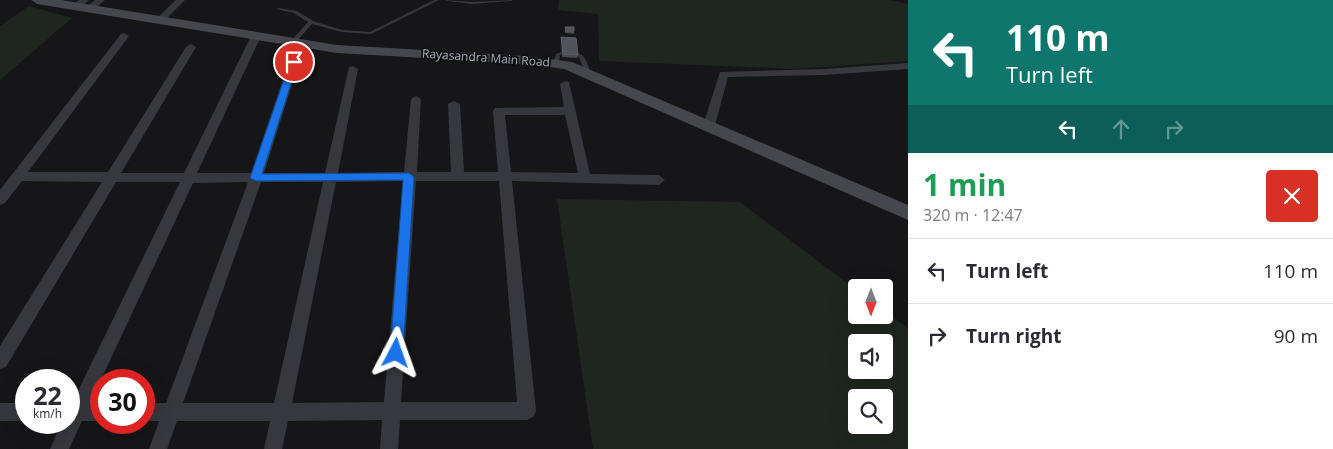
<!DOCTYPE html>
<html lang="en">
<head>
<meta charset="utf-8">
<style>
	body { margin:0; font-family:"Open Sans",sans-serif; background:#f7f7f7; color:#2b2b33; height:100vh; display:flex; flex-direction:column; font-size:19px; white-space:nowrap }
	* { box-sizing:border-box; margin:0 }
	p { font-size:16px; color:#7c7c81 }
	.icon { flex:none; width:28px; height:28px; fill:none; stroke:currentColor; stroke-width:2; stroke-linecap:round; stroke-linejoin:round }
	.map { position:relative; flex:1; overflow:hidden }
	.details { display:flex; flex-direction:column; background:#fff; width:425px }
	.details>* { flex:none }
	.banner { background:#0f766e; color:#fff; overflow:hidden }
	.needle { width:32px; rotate:180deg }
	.tools { position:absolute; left:848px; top:279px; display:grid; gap:10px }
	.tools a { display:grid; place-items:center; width:45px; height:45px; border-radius:5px; background:#fff; box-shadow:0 5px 20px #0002; font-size:25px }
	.speed { position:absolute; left:15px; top:369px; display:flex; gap:10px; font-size:25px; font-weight:700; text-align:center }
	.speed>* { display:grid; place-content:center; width:65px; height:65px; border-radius:50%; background:#fff; box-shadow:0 5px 20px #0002; line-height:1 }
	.speed small { font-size:12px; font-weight:400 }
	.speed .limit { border:8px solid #d22; background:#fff; color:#111 }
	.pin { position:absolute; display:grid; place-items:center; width:42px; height:42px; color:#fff; margin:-21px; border:2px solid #fff; border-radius:50%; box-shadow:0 1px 5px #0007 }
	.me { position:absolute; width:55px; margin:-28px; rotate:4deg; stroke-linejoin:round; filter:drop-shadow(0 0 4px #0008) }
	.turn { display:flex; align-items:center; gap:18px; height:105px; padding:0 15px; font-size:22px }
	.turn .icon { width:65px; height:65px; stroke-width:2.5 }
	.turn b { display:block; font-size:35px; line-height:42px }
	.lanes { display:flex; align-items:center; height:48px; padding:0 15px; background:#0003; justify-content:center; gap:25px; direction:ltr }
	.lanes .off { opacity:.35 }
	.round { display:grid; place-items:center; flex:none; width:52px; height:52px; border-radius:5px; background:#f7f7f7 }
	.head { display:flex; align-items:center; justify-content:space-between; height:85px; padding:0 15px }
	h1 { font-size:30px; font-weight:700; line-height:38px; color:#1e9e55 }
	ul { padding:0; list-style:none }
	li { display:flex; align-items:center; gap:15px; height:65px; padding:0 15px; border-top:1px solid #e1e1e2 }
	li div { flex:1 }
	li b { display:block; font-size:19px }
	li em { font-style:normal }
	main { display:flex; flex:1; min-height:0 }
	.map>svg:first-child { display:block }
	.green { fill:#1e261f; fill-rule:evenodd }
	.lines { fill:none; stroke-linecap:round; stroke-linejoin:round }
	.lane { fill:#37383d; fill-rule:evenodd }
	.street { fill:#37383d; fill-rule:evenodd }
	.secondary { fill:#45474d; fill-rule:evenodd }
	.wall { fill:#47494d }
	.building { fill:#525359; stroke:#5f6168 }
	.route { fill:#1a73e8; stroke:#114b97 }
	.labels { text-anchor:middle; stroke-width:4; stroke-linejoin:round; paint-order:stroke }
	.far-street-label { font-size:12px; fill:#a8adb8; stroke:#111113 }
</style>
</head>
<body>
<main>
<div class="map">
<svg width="908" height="449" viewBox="0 0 908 449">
	<rect width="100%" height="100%" fill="#161618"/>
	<path class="green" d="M 559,0 L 890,0 L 908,4 L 908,61 L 795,69 L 599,61 L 598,14 L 558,10 Z
		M 29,6 L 72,18 L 0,80 L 0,26 Z
		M 557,199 L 740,202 L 856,290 L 856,315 L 884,315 L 884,311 L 908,329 L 908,449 L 593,449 ZM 856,342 L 884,342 L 884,370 L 856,370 ZM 856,398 L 884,398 L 884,425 L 856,425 Z"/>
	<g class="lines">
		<path class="lane" d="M 434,0 L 439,0 L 371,34 L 342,32 L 312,24 L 295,43 L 291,43 L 291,41 L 308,22 L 294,13 L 276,9 L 278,8 L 297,11 L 313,21 L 342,30 L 370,32 Z
			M 445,0 L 472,2 L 513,0 L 511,1 L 472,4 L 447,1 Z
			M 562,52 L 564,53 L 560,55 L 559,63 L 558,64 L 554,64 L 553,63 L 556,54 Z
			M 575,53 C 586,53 587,64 591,73 L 590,74 L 586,74 L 585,73 L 579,57 L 575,55 Z"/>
		<path class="street" d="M 79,0 L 89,0 L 78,9 L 72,9 L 72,5 Z
			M 95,0 L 105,0 L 92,11 L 86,11 L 86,7 Z
			M 176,0 L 185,0 L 162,23 L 156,23 L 156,19 Z
			M 124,33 L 129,36 L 28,172 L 108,172 L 186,47 L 191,44 L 196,47 L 121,173 L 184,173 L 251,36 L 256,33 L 261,36 L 197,173 L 251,173 L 289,62 L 294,59 L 299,62 L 264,173 L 325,173 L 349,67 L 353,66 L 358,69 L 338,173 L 404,172 L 411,99 L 416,96 L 421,99 L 417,172 L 451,172 L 448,104 L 454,101 L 460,104 L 464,172 L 498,172 L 493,111 L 495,108 L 564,107 L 560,84 L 565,81 L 569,82 L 590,174 L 659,175 L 665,180 L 659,185 L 512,181 L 536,411 L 533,417 L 527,420 L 400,420 L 398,449 L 380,449 L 382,420 L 288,421 L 282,449 L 264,449 L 270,421 L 177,421 L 167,449 L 149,449 L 159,421 L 144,421 L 144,403 L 166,403 L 248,182 L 193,183 L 90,403 L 101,403 L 101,421 L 82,421 L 69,449 L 50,449 L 62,422 L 69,422 L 69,403 L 72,403 L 180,182 L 116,182 L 6,367 L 0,369 L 0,346 L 102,182 L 22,181 L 5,203 L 0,205 L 0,190 L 121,34 ZM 505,115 L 565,115 L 578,173 L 511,172 ZM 403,181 L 384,402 L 292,403 L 336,182 ZM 416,181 L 499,181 L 517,402 L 401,402 ZM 261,182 L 323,182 L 274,403 L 183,403 Z
			M 908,63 L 908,69 L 824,75 L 728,77 L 715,125 L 709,129 L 703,125 L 720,72 L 824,69 Z
			M 0,403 L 26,403 L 26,421 L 0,421 Z"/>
		<path class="secondary" d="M 31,0 L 61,0 L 337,45 L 527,56 L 572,62 L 908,205 L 908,220 L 564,69 L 527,64 L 337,53 L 37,4 Z"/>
	</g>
	<path class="wall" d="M 565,27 L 574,31 L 574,34 L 565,33 Z
		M 561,37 L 578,55 L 577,58 L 562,57 Z"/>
	<path class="building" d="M 565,27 L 574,27 L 574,31 L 566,31 Z
		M 561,37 L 576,38 L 578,55 L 563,54 Z"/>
	<path class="route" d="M 294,59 L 298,62 L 262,174 L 409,173 L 414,177 L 403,353 L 401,357 L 396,359 L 392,357 L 390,353 L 403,180 L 256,181 L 250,178 L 290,62 Z"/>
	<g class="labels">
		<g class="far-street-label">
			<text transform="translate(486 58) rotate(4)" y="4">Rayasandra Main Road</text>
		</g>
	</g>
</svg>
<div class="tools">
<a><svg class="needle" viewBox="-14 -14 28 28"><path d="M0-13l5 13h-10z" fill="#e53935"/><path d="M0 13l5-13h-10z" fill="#7c7c81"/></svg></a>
<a><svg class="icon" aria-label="sound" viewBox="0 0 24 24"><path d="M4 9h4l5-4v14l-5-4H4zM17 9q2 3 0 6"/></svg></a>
<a><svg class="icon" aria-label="search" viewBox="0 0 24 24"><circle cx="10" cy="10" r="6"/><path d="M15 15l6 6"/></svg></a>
</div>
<div class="speed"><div>22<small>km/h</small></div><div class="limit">30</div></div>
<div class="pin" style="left:294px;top:62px;background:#d93025"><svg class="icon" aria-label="arrive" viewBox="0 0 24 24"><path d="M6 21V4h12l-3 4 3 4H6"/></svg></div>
<svg class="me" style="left:396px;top:353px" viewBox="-20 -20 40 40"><path d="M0-17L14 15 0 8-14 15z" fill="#1a73e8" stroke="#fff" stroke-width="4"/></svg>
</div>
<section class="details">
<div class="banner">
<div class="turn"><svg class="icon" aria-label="left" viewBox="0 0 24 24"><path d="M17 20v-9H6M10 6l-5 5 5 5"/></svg><div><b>110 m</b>Turn left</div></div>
<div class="lanes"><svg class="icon" aria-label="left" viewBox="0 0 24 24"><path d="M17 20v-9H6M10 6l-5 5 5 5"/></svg><svg class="icon off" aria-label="ahead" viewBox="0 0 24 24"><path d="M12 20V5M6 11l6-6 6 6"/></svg><svg class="icon off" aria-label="right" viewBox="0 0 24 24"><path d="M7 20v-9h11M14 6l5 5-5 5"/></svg></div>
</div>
<div class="head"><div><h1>1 min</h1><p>320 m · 12:47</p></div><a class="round" style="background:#d93025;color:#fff"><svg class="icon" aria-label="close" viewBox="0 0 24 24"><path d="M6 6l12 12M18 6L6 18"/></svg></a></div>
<ul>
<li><svg class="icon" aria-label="left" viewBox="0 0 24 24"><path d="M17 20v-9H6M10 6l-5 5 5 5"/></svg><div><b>Turn left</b></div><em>110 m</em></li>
<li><svg class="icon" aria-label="right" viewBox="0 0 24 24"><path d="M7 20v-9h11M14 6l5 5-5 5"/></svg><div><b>Turn right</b></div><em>90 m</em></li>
</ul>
</section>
</main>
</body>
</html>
